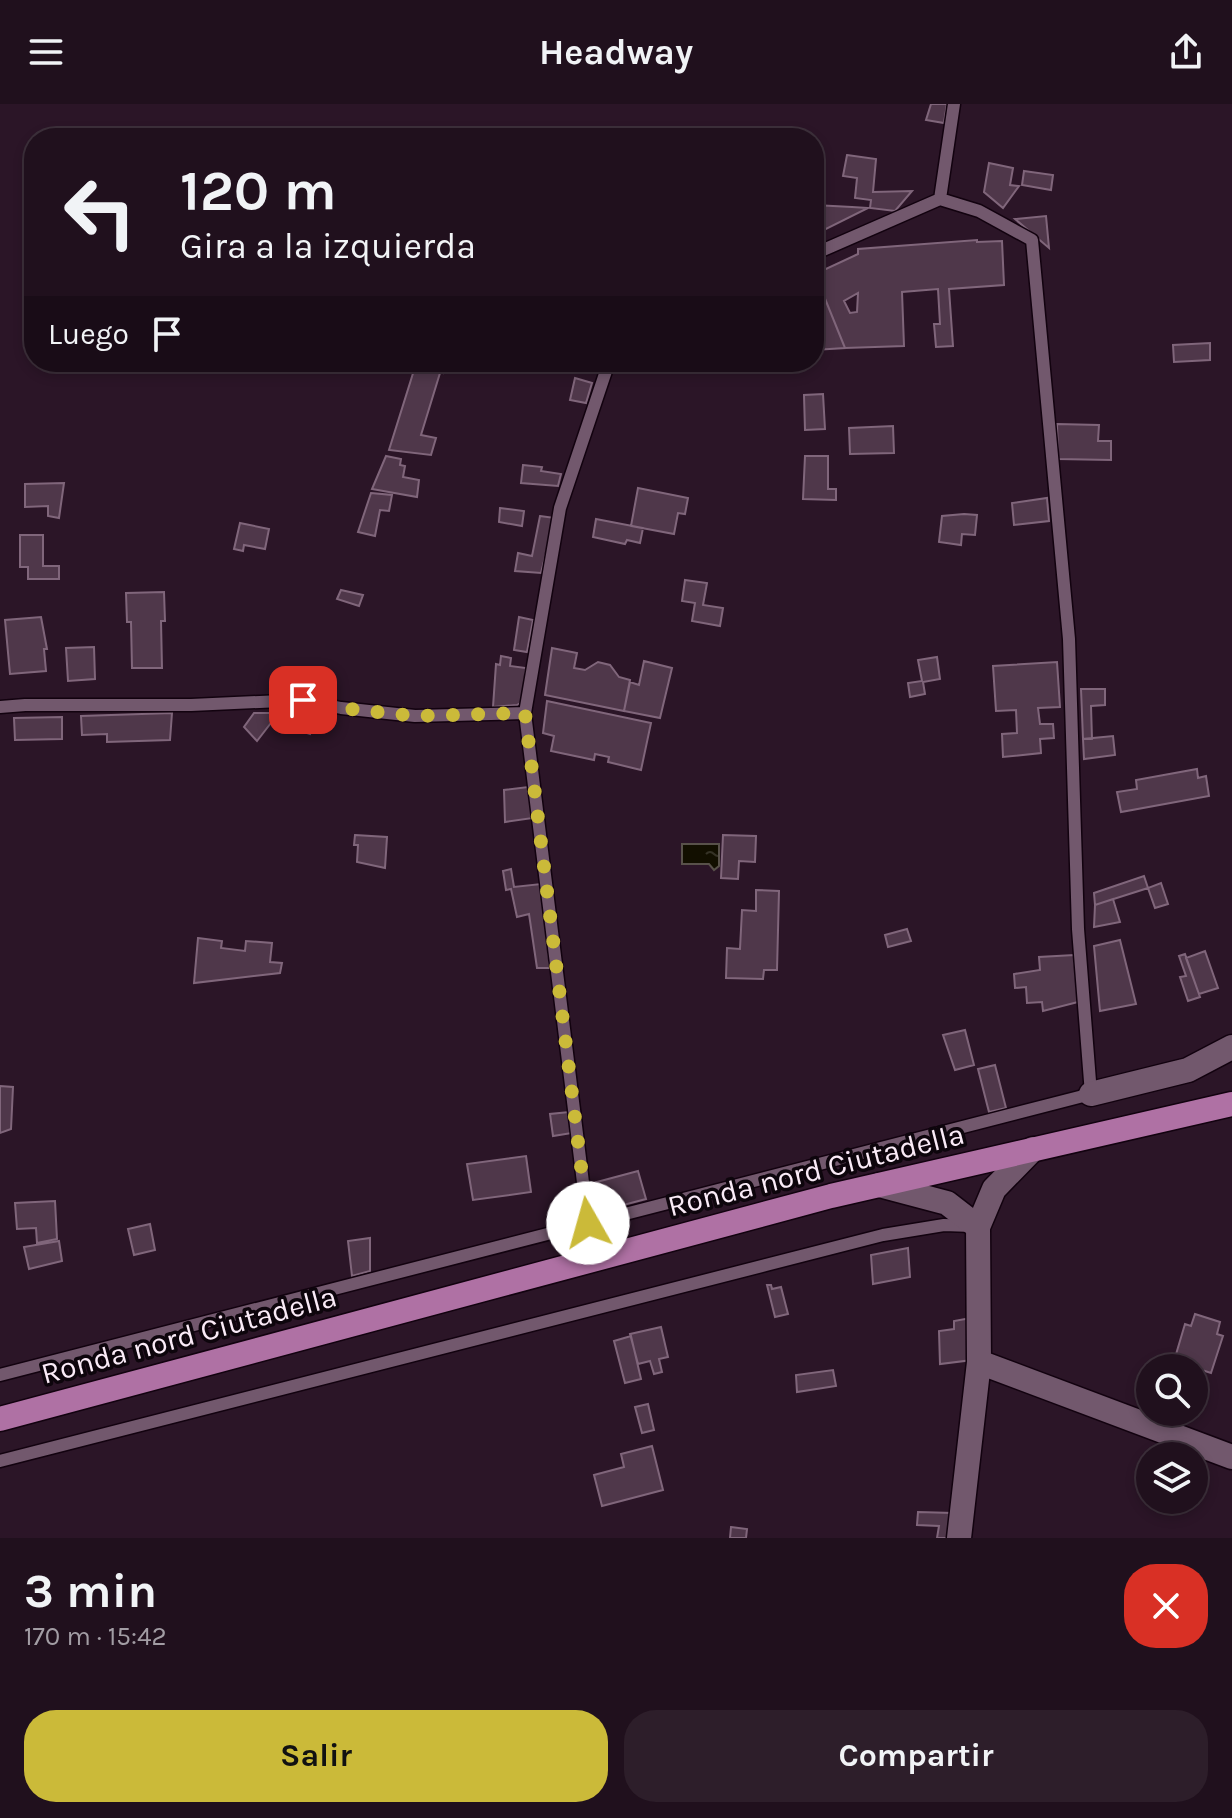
<!DOCTYPE html>
<html lang="es">
<head>
<meta charset="utf-8">
<style>
	body { margin:0; font-family:Karla,sans-serif; background:#2d1e2a; color:#f1f3f6; height:100vh; display:flex; flex-direction:column; font-size:30px; white-space:nowrap }
	* { box-sizing:border-box; margin:0 }
	p { font-size:26px; color:#a29da4 }
	.icon { flex:none; width:44px; height:44px; fill:none; stroke:currentColor; stroke-width:2; stroke-linecap:round; stroke-linejoin:round }
	.map { position:relative; height:1434px; overflow:hidden }
	.drawer { display:flex; flex-direction:column; background:#20101d; flex:1 }
	.drawer>* { flex:none }
	.hud { position:absolute; left:24px; top:24px; width:800px; height:244px; border-radius:32px; box-shadow:0 4px 12px #0003,0 0 0 2px #3d303b; background:#20101d; color:#f1f3f6; overflow:hidden }
	.fabs { position:absolute; left:1136px; top:1250px; display:grid; gap:16px }
	.fabs a { display:grid; place-items:center; width:72px; height:72px; border-radius:50%; background:#20101d; box-shadow:0 4px 12px #0003,0 0 0 2px #3d303b; font-size:40px }
	.pin { position:absolute; display:grid; place-items:center; width:68px; height:68px; color:#fff; margin:-34px; border-radius:16px; box-shadow:0 4px 12px #0006 }
	.me { position:absolute; width:88px; margin:-44px; rotate:353deg; stroke-linejoin:round; filter:drop-shadow(0 0 6px #0008) }
	.turn { display:flex; align-items:center; gap:28px; height:168px; padding:0 24px; font-size:36px }
	.turn .icon { width:104px; height:104px; stroke-width:2.5 }
	.turn b { display:block; font-size:56px; line-height:68px }
	.then { display:flex; align-items:center; height:76px; padding:0 24px; background:#0003; gap:16px; font-size:30px }
	.round { display:grid; place-items:center; flex:none; width:84px; height:84px; border-radius:32px; background:#2d1e2a }
	.overview { display:flex; align-items:center; justify-content:space-between; height:136px; padding:0 24px }
	h1 { font-size:48px; font-weight:700; line-height:60px }
	.primary-button { display:flex; gap:16px; margin-top:auto; padding:16px 24px }
	.primary-button a { flex:1; height:92px; border-radius:32px; background:#cbba39; color:#111; font-size:32px; font-weight:700; line-height:92px; text-align:center }
	.primary-button a+a { background:#2d1e2a; color:#f1f3f6 }
	header { display:flex; justify-content:space-between; align-items:center; height:104px; padding:0 24px; background:#20101d; font-size:36px; font-weight:700 }
	.map>svg:first-child { display:block }
	.water { fill:url(#water-ripples); stroke:#58514a; stroke-width:2 }
	.building { fill:#4f374a; stroke:#80667b; stroke-width:2; fill-rule:evenodd }
	.lines { fill:none; stroke-linecap:round; stroke-linejoin:round }
	.service-casing { stroke:#12020f; stroke-width:15 }
	.minor-casing { stroke:#12020f; stroke-width:27 }
	.primary-casing { stroke:#12020f; stroke-width:27 }
	.service { stroke:#72586d; stroke-width:12 }
	.minor { stroke:#72586d; stroke-width:24 }
	.primary { stroke:#af71a4; stroke-width:24 }
	.route { stroke:#cbba39; stroke-width:14; stroke-dasharray:0 25.2 }
	.labels { text-anchor:middle; stroke-width:7; stroke-linejoin:round; paint-order:stroke }
	.street-label { font-size:30px; fill:#faebf7; stroke:#0d050c }
</style>
</head>
<body>
<header><svg class="icon" aria-label="menu" viewBox="0 0 24 24"><path d="M4 6h16M4 12h16M4 18h16"/></svg>Headway<svg class="icon" aria-label="share" viewBox="0 0 24 24"><path d="M12 15V3M7 8l5-5 5 5M5 13v7h14v-7"/></svg></header>
<div class="map">
<svg width="1232" height="1434" viewBox="0 0 1232 1434">
	<defs>
		<pattern id="water-ripples" width="26" height="14" patternUnits="userSpaceOnUse" patternTransform="scale(2)"><rect width="26" height="14" fill="#120f00"/><path d="M2 4q2-2 4 0t4 0M15 11q2-2 4 0t4 0" fill="none" stroke="#353226"/></pattern>
	</defs>
	<rect width="100%" height="100%" fill="#2b1527"/>
	<path class="water" d="M 682,740 L 719,740 L 719,762 L 714,766 L 709,760 L 682,760 Z"/>
	<path class="building" d="M 931,0 L 947,0 L 944,19 L 926,16 Z
		M 847,51 L 876,55 L 873,88 L 912,87 L 895,107 L 870,104 L 871,96 L 855,94 L 857,74 L 843,72 Z
		M 989,59 L 1013,64 L 1010,81 L 1019,82 L 1003,104 L 984,88 Z
		M 1024,67 L 1053,71 L 1051,86 L 1022,81 Z
		M 814,101 L 852,103 L 868,104 L 814,131 Z
		M 1046,112 L 1049,144 L 1015,115 Z
		M 977,136 L 977,138 L 1002,137 L 1004,181 L 949,185 L 953,242 L 936,243 L 934,220 L 940,220 L 938,185 L 902,188 L 904,242 L 845,244 L 815,170 L 858,150 L 858,145 ZM 858,189 L 857,208 L 850,209 L 844,197 Z
		M 815,170 L 845,244 L 814,246 Z
		M 1210,239 L 1210,256 L 1174,258 L 1173,241 Z
		M 435,258 L 435,260 L 446,261 L 443,269 L 415,263 L 417,258 Z
		M 415,263 L 440,269 L 421,331 L 436,334 L 431,351 L 389,346 Z
		M 575,274 L 592,279 L 586,299 L 570,296 Z
		M 823,290 L 825,325 L 805,326 L 804,291 Z
		M 1057,320 L 1099,321 L 1098,337 L 1111,337 L 1111,356 L 1058,355 Z
		M 893,322 L 894,349 L 850,350 L 849,324 Z
		M 386,352 L 401,355 L 400,361 L 405,362 L 403,373 L 419,376 L 417,393 L 372,385 Z
		M 805,352 L 828,352 L 828,385 L 836,385 L 836,396 L 803,395 Z
		M 523,361 L 542,363 L 541,367 L 561,370 L 558,382 L 521,379 Z
		M 64,379 L 59,414 L 48,412 L 48,402 L 25,403 L 25,380 Z
		M 638,384 L 688,394 L 685,410 L 678,409 L 674,430 L 631,422 Z
		M 371,389 L 392,391 L 389,407 L 380,406 L 375,432 L 358,428 Z
		M 1047,394 L 1049,417 L 1014,421 L 1012,399 Z
		M 500,404 L 524,407 L 522,422 L 499,418 Z
		M 964,410 L 977,411 L 975,431 L 962,430 L 961,441 L 939,438 L 942,412 Z
		M 540,412 L 555,414 L 541,469 L 515,467 L 518,449 L 532,452 Z
		M 596,415 L 643,424 L 640,439 L 627,436 L 625,440 L 593,433 Z
		M 240,419 L 269,425 L 265,445 L 244,441 L 243,447 L 234,445 Z
		M 20,431 L 43,431 L 43,462 L 59,462 L 59,475 L 28,475 L 28,463 L 20,463 Z
		M 685,476 L 707,479 L 703,501 L 723,504 L 720,522 L 692,517 L 695,499 L 682,497 Z
		M 341,486 L 363,491 L 359,502 L 337,495 Z
		M 164,488 L 165,517 L 161,517 L 162,564 L 132,564 L 131,518 L 127,518 L 126,489 Z
		M 41,513 L 47,545 L 44,545 L 46,567 L 10,570 L 5,516 Z
		M 519,513 L 533,516 L 527,548 L 514,546 Z
		M 94,543 L 95,575 L 68,577 L 66,544 Z
		M 552,544 L 577,549 L 574,564 L 585,566 L 598,558 L 610,561 L 619,573 L 630,576 L 624,607 L 545,591 Z
		M 501,552 L 511,554 L 510,562 L 526,564 L 522,598 L 517,601 L 493,603 L 496,560 L 500,561 Z
		M 937,553 L 940,575 L 923,578 L 925,590 L 910,593 L 908,579 L 922,577 L 918,556 Z
		M 644,557 L 672,564 L 660,614 L 624,607 L 630,578 L 639,581 Z
		M 1057,558 L 1060,603 L 1038,604 L 1040,620 L 1053,620 L 1054,634 L 1040,635 L 1041,649 L 1003,653 L 1002,630 L 1017,629 L 1016,606 L 996,607 L 993,562 Z
		M 1081,585 L 1105,585 L 1105,601 L 1091,602 L 1092,635 L 1083,635 Z
		M 547,597 L 651,619 L 641,666 L 608,658 L 609,653 L 595,650 L 594,656 L 551,647 L 554,632 L 543,629 Z
		M 313,608 L 310,630 L 294,625 L 287,620 L 283,609 Z
		M 172,609 L 170,636 L 107,638 L 107,630 L 82,631 L 81,612 Z
		M 254,609 L 274,609 L 274,615 L 257,637 L 244,623 Z
		M 62,613 L 62,635 L 15,636 L 14,614 Z
		M 1113,632 L 1115,651 L 1084,655 L 1083,635 Z
		M 1197,665 L 1198,674 L 1206,672 L 1209,692 L 1121,708 L 1117,688 L 1137,685 L 1136,676 Z
		M 528,683 L 533,714 L 505,718 L 504,686 Z
		M 355,731 L 387,733 L 385,764 L 357,758 L 358,741 L 354,741 Z
		M 723,731 L 756,732 L 755,758 L 739,757 L 738,775 L 721,774 Z
		M 511,765 L 514,783 L 541,780 L 550,864 L 537,864 L 529,810 L 517,813 L 511,785 L 506,786 L 503,767 Z
		M 1144,772 L 1148,784 L 1095,801 L 1094,789 Z
		M 1161,779 L 1168,800 L 1155,804 L 1148,784 Z
		M 756,786 L 779,787 L 777,866 L 764,866 L 763,875 L 726,874 L 727,844 L 740,845 L 742,806 L 756,807 Z
		M 1113,795 L 1120,818 L 1094,823 L 1095,801 Z
		M 907,825 L 911,837 L 888,843 L 885,831 Z
		M 198,834 L 222,837 L 221,844 L 245,847 L 246,837 L 272,839 L 270,858 L 282,859 L 280,869 L 194,879 Z
		M 1120,836 L 1136,900 L 1100,907 L 1094,842 Z
		M 1205,847 L 1218,884 L 1199,890 L 1186,854 Z
		M 1185,850 L 1200,893 L 1188,897 L 1180,873 L 1186,872 L 1179,852 Z
		M 1074,851 L 1078,898 L 1043,907 L 1042,898 L 1027,899 L 1026,883 L 1015,884 L 1014,870 L 1040,866 L 1039,853 Z
		M 965,926 L 974,961 L 955,966 L 943,931 Z
		M 995,961 L 1006,1004 L 989,1008 L 978,965 Z
		M 0,982 L 13,983 L 11,1025 L 0,1029 Z
		M 569,1008 L 572,1029 L 553,1032 L 550,1010 Z
		M 526,1052 L 531,1088 L 473,1096 L 467,1060 Z
		M 638,1067 L 646,1095 L 597,1108 L 593,1079 Z
		M 55,1097 L 57,1135 L 37,1139 L 36,1124 L 17,1125 L 15,1099 Z
		M 150,1120 L 155,1146 L 134,1151 L 128,1125 Z
		M 370,1134 L 370,1167 L 352,1172 L 348,1137 Z
		M 59,1137 L 62,1157 L 29,1165 L 24,1143 Z
		M 908,1144 L 910,1173 L 873,1180 L 871,1151 Z
		M 767,1181 L 771,1181 L 772,1185 L 781,1183 L 788,1210 L 775,1213 Z
		M 1195,1210 L 1220,1218 L 1217,1230 L 1223,1232 L 1211,1269 L 1174,1257 L 1185,1220 L 1191,1222 Z
		M 971,1214 L 972,1256 L 940,1260 L 939,1227 L 954,1225 L 954,1217 Z
		M 661,1223 L 668,1253 L 659,1255 L 662,1268 L 654,1270 L 650,1257 L 638,1260 L 630,1230 Z
		M 631,1232 L 641,1275 L 625,1279 L 614,1237 Z
		M 833,1266 L 836,1282 L 797,1288 L 796,1271 Z
		M 648,1300 L 654,1326 L 642,1329 L 635,1303 Z
		M 652,1342 L 663,1386 L 602,1402 L 594,1371 L 624,1363 L 621,1350 Z
		M 918,1408 L 953,1409 L 949,1434 L 937,1434 L 939,1422 L 917,1421 Z
		M 731,1423 L 747,1425 L 746,1434 L 730,1434 Z"/>
	<g class="lines">
		<g class="service-casing">
			<path id="service" d="M 814,150 L 940,95 L 954,0
				M 0,603 L 25,601 L 191,601 L 303,596 L 341,604 L 415,612 L 525,609
				M 588,1119 L 525,609 L 560,404 L 609,258
				M 0,1271 L 1091,990 L 1078,825 L 1069,535 L 1032,136 L 979,107 L 940,95
				M 0,1357 L 883,1131 L 944,1121 L 972,1122"/>
		</g>
		<g class="minor-casing">
			<path id="minor" d="M 1091,990 L 1188,966 L 1232,943
				M 879,1081 L 947,1099 L 978,1123
				M 979,1258 L 1232,1353
				M 959,1434 L 979,1258 L 978,1123 L 994,1085 L 1033,1045"/>
		</g>
		<g class="primary-casing">
			<path id="primary" d="M 0,1315 L 831,1092 L 1232,1000"/>
		</g>
		<use href="#service" class="service"/>
		<use href="#minor" class="minor"/>
		<use href="#primary" class="primary"/>
	</g>
	<g class="lines">
		<path class="route" d="M 303,596 L 341,604 L 415,612 L 525,609 L 588,1119"/>
	</g>
	<g class="labels">
		<g class="street-label">
			<text transform="translate(816 1066) rotate(-14)" y="10">Ronda nord Ciutadella</text>
			<text transform="translate(189 1231) rotate(-15)" y="10">Ronda nord Ciutadella</text>
		</g>
	</g>
</svg>
<div class="fabs">
<a><svg class="icon" aria-label="search" viewBox="0 0 24 24"><circle cx="10" cy="10" r="6"/><path d="M15 15l6 6"/></svg></a>
<a><svg class="icon" aria-label="layers" viewBox="0 0 24 24"><path d="M12 4l9 5-9 5-9-5zM3 14l9 5 9-5"/></svg></a>
</div>
<div class="pin" style="left:303px;top:596px;background:#d93025"><svg class="icon" aria-label="arrive" viewBox="0 0 24 24"><path d="M6 21V4h12l-3 4 3 4H6"/></svg></div>
<svg class="me" style="left:588px;top:1119px" viewBox="-20 -20 40 40"><circle r="19" fill="#fff"/><path d="M0-13L10 11 0 6-10 11z" fill="#cbba39"/></svg>
<div class="hud">
<div class="turn"><svg class="icon" aria-label="left" viewBox="0 0 24 24"><path d="M17 20v-9H6M10 6l-5 5 5 5"/></svg><div><b>120 m</b>Gira a la izquierda</div></div>
<div class="then">Luego<svg class="icon" aria-label="arrive" viewBox="0 0 24 24"><path d="M6 21V4h12l-3 4 3 4H6"/></svg></div>
</div>
</div>
<section class="drawer">
<div class="overview"><div><h1>3 min</h1><p>170 m · 15:42</p></div><a class="round" style="background:#d93025;color:#fff"><svg class="icon" aria-label="close" viewBox="0 0 24 24"><path d="M6 6l12 12M18 6L6 18"/></svg></a></div>
<div class="primary-button"><a>Salir</a><a>Compartir</a></div>
</section>
</body>
</html>
